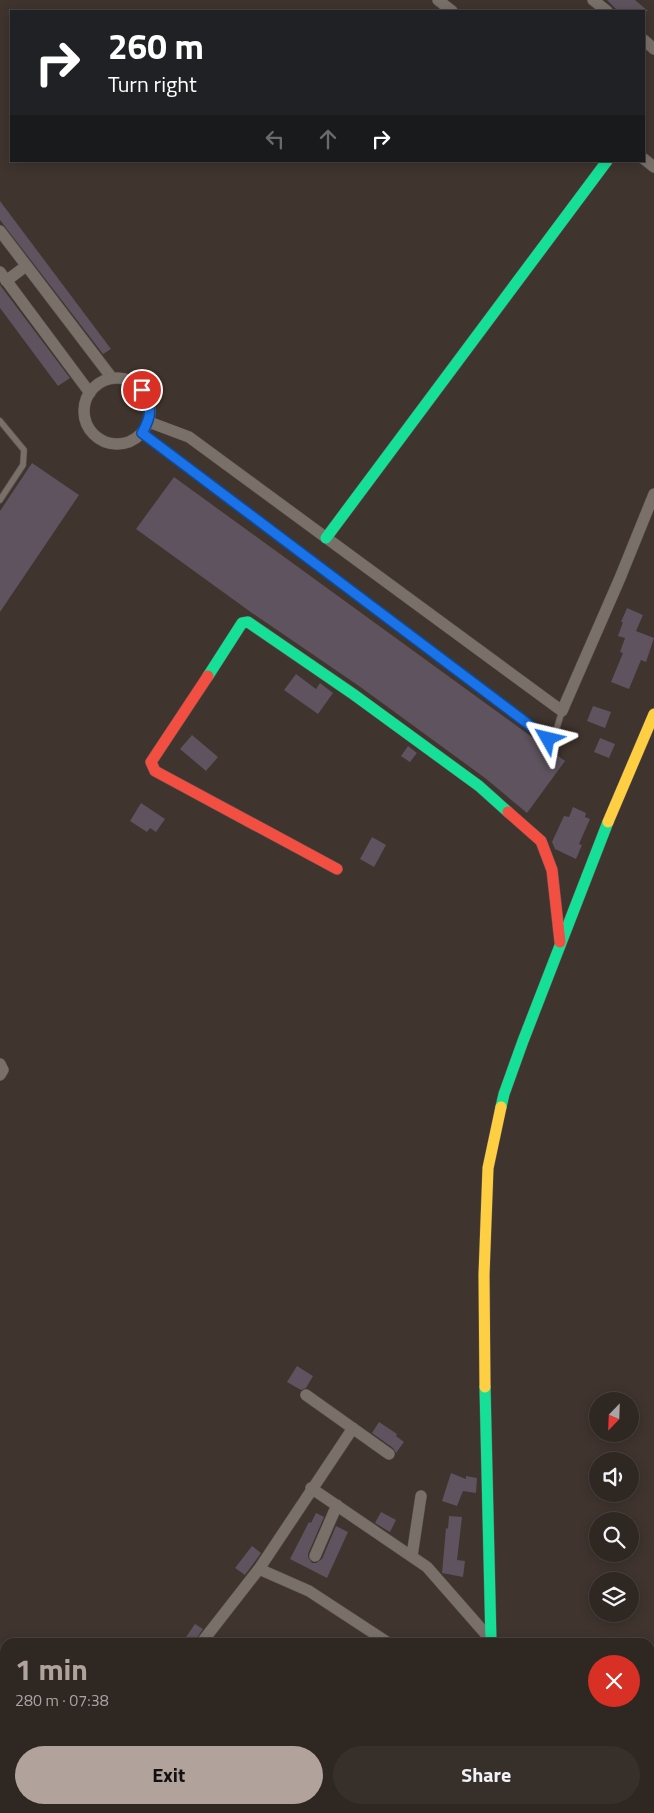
<!DOCTYPE html>
<html lang="en">
<head>
<meta charset="utf-8">
<style>
	body { margin:0; font-family:"Titillium Web",sans-serif; background:#372f2a; color:#f1f3f6; height:100vh; display:flex; flex-direction:column; font-size:19px; white-space:nowrap }
	* { box-sizing:border-box; margin:0 }
	p { font-size:16px; color:#a7a5a5 }
	.icon { flex:none; width:28px; height:28px; fill:none; stroke:currentColor; stroke-width:2; stroke-linecap:round; stroke-linejoin:round }
	.map { position:relative; flex:1; overflow:hidden }
	.side { position:absolute; left:0px; top:1638px; width:655px; height:176px; display:flex; flex-direction:column; background:#2f2722; border-radius:15px 15px 0 0; box-shadow:0 2px 12px #0003,0 0 0 1px #4a4440 }
	.side>* { flex:none }
	.guide { position:absolute; left:10px; top:10px; width:635px; height:152px; border-radius:0px; box-shadow:0 2px 12px #0003,0 0 0 1px #4a4440; background:#202124; color:#fff; overflow:hidden }
	.needle { width:32px; rotate:203deg }
	.buttons { position:absolute; left:589px; top:1392px; display:grid; gap:10px }
	.buttons a { display:grid; place-items:center; width:50px; height:50px; border-radius:50%; background:#2f2722; box-shadow:0 2px 12px #0003,0 0 0 1px #4a4440; font-size:25px }
	.pin { position:absolute; display:grid; place-items:center; width:42px; height:42px; color:#fff; margin:-21px; border:2px solid #fff; border-radius:50%; box-shadow:0 1px 5px #0007 }
	.me { position:absolute; width:55px; margin:-28px; rotate:307deg; stroke-linejoin:round; filter:drop-shadow(0 0 4px #0008) }
	.turn { display:flex; align-items:center; gap:18px; height:105px; padding:0 15px; font-size:22px }
	.turn .icon { width:65px; height:65px; stroke-width:2.5 }
	.turn b { display:block; font-size:35px; line-height:42px }
	.lanes { display:flex; align-items:center; height:48px; padding:0 15px; background:#0003; justify-content:center; gap:25px; direction:ltr }
	.lanes .off { opacity:.35 }
	.round { display:grid; place-items:center; flex:none; width:52px; height:52px; border-radius:26px; background:#372f2a }
	.overview { display:flex; align-items:center; justify-content:space-between; height:85px; padding:0 15px }
	h1 { font-size:30px; font-weight:700; line-height:38px; color:#b1a39c }
	.cta { display:flex; gap:10px; margin-top:auto; padding:10px 15px }
	.cta a { flex:1; height:58px; border-radius:30px; background:#b1a39c; color:#111; font-size:20px; font-weight:700; line-height:58px; text-align:center }
	.cta a+a { background:#372f2a; color:#f1f3f6 }
	.map>svg:first-child { display:block }
	.building { fill:#5e535e }
	.lines { fill:none; stroke-linecap:round; stroke-linejoin:round }
	.lane-casing { stroke:#5e534e; stroke-width:7 }
	.street-casing { stroke:#5e534e; stroke-width:12 }
	.fast-casing { stroke:#5e534e; stroke-width:12 }
	.slow-casing { stroke:#5e534e; stroke-width:12 }
	.jam-casing { stroke:#5e534e; stroke-width:12 }
	.lane { stroke:#79706a; stroke-width:5.5 }
	.street { stroke:#79706a; stroke-width:11 }
	.fast { stroke:#16e098; stroke-width:11 }
	.slow { stroke:#ffcf43; stroke-width:11 }
	.jam { stroke:#f24e42; stroke-width:11 }
	.route-casing { stroke:#114b97; stroke-width:12 }
	.route { stroke:#1a73e8; stroke-width:9 }
</style>
</head>
<body>
<div class="map">
<svg width="654" height="1813" viewBox="0 0 654 1813">
	<rect width="100%" height="100%" fill="#3f342e"/>
	<path class="building" d="M 607,0 L 635,0 L 648,11 L 618,11 Z
		M 0,201 L 111,349 L 103,354 L 0,220 Z
		M 0,285 L 70,378 L 58,386 L 0,308 Z
		M 32,463 L 79,495 L 0,612 L 0,511 Z
		M 174,477 L 565,761 L 527,813 L 485,778 L 359,686 L 252,613 L 136,529 Z
		M 627,608 L 643,615 L 636,631 L 654,638 L 646,662 L 641,660 L 629,689 L 611,682 L 623,653 L 620,652 L 625,638 L 618,636 L 623,622 L 621,622 Z
		M 296,674 L 316,689 L 320,683 L 333,693 L 318,714 L 284,690 Z
		M 593,706 L 611,712 L 605,728 L 587,721 Z
		M 192,735 L 218,757 L 206,771 L 180,749 Z
		M 600,738 L 615,744 L 609,758 L 594,752 Z
		M 408,746 L 417,753 L 410,762 L 401,756 Z
		M 141,803 L 165,819 L 156,832 L 150,828 L 147,832 L 130,821 Z
		M 573,807 L 586,813 L 585,817 L 590,819 L 579,844 L 582,845 L 576,859 L 555,849 L 552,842 L 564,816 L 569,817 Z
		M 372,837 L 386,845 L 374,867 L 360,859 Z
		M 297,1366 L 313,1376 L 306,1388 L 301,1390 L 287,1382 Z
		M 379,1422 L 397,1434 L 396,1436 L 404,1442 L 396,1453 L 393,1448 L 372,1433 Z
		M 451,1473 L 466,1479 L 466,1476 L 477,1478 L 476,1493 L 463,1491 L 457,1506 L 442,1501 Z
		M 381,1512 L 396,1520 L 390,1532 L 375,1523 Z
		M 316,1513 L 324,1517 L 308,1554 L 308,1557 L 312,1563 L 316,1563 L 322,1559 L 336,1526 L 348,1532 L 327,1578 L 290,1559 L 309,1522 L 311,1523 Z
		M 449,1516 L 462,1517 L 457,1560 L 465,1561 L 463,1577 L 442,1573 L 446,1528 L 448,1529 Z
		M 252,1546 L 261,1553 L 245,1575 L 235,1568 Z
		M 195,1624 L 203,1629 L 194,1642 L 186,1637 Z"/>
	<g class="lines">
		<g class="lane-casing">
			<path id="lane" d="M 0,421 L 24,450 L 23,465 L 0,500
				M 142,433 L 548,739 L 555,734 L 562,711
				M 6,1809 L 14,1813
				M 101,1813 L 104,1809"/>
		</g>
		<g class="street-casing">
			<path id="street" d="M 438,0 L 452,11
				M 593,0 L 607,11
				M 644,40 L 654,49
				M 644,159 L 654,167
				M 0,231 L 112,378
				M 0,272 L 90,393
				M 6,281 L 26,266
				M84 411a33 33 0 1 1 66 0a33 33 0 1 1-66 0Z
				M 149,422 L 189,437 L 562,711 L 620,578 L 654,494
				M 0,1064 L 3,1070 L 0,1075
				M 306,1395 L 389,1454
				M 311,1488 L 427,1567 L 491,1640
				M 315,1556 L 337,1505
				M 412,1556 L 421,1496
				M 259,1569 L 309,1591 L 387,1642
				M 202,1642 L 259,1569 L 353,1428
				M 0,1712 L 5,1715
				M 153,1809 L 159,1813
				M 486,1809 L 486,1813"/>
		</g>
		<g class="fast-casing">
			<path id="fast" d="M 326,538 L 607,161
				M 208,676 L 242,623 L 248,622 L 353,694 L 479,786 L 508,812
				M 501,1107 L 504,1094 L 523,1041 L 608,822
				M 485,1387 L 491,1642"/>
		</g>
		<g class="slow-casing">
			<path id="slow" d="M 608,822 L 654,714
				M 485,1387 L 484,1275 L 488,1168 L 501,1107"/>
		</g>
		<g class="jam-casing">
			<path id="jam" d="M 208,676 L 151,762 L 155,771 L 337,869
				M 508,812 L 541,841 L 552,870 L 560,942"/>
		</g>
		<use href="#lane" class="lane"/>
		<use href="#street" class="street"/>
		<use href="#fast" class="fast"/>
		<use href="#slow" class="slow"/>
		<use href="#jam" class="jam"/>
	</g>
	<g class="lines">
		<g class="route-casing">
			<path id="route" d="M 142,390 C 151,408 153,414 142,433 L 548,739"/>
		</g>
		<use href="#route" class="route"/>
	</g>
</svg>
<div class="buttons">
<a><svg class="needle" viewBox="-14 -14 28 28"><path d="M0-13l5 13h-10z" fill="#e53935"/><path d="M0 13l5-13h-10z" fill="#a7a5a5"/></svg></a>
<a><svg class="icon" aria-label="sound" viewBox="0 0 24 24"><path d="M4 9h4l5-4v14l-5-4H4zM17 9q2 3 0 6"/></svg></a>
<a><svg class="icon" aria-label="search" viewBox="0 0 24 24"><circle cx="10" cy="10" r="6"/><path d="M15 15l6 6"/></svg></a>
<a><svg class="icon" aria-label="layers" viewBox="0 0 24 24"><path d="M12 4l9 5-9 5-9-5zM3 14l9 5 9-5"/></svg></a>
</div>
<div class="pin" style="left:142px;top:390px;background:#d93025"><svg class="icon" aria-label="arrive" viewBox="0 0 24 24"><path d="M6 21V4h12l-3 4 3 4H6"/></svg></div>
<svg class="me" style="left:548px;top:739px" viewBox="-20 -20 40 40"><path d="M0-17L14 15 0 8-14 15z" fill="#1a73e8" stroke="#fff" stroke-width="4"/></svg>
<div class="guide">
<div class="turn"><svg class="icon" aria-label="right" viewBox="0 0 24 24"><path d="M7 20v-9h11M14 6l5 5-5 5"/></svg><div><b>260 m</b>Turn right</div></div>
<div class="lanes"><svg class="icon off" aria-label="left" viewBox="0 0 24 24"><path d="M17 20v-9H6M10 6l-5 5 5 5"/></svg><svg class="icon off" aria-label="ahead" viewBox="0 0 24 24"><path d="M12 20V5M6 11l6-6 6 6"/></svg><svg class="icon" aria-label="right" viewBox="0 0 24 24"><path d="M7 20v-9h11M14 6l5 5-5 5"/></svg></div>
</div>
<section class="side">
<div class="overview"><div><h1>1 min</h1><p>280 m · 07:38</p></div><a class="round" style="background:#d93025;color:#fff"><svg class="icon" aria-label="close" viewBox="0 0 24 24"><path d="M6 6l12 12M18 6L6 18"/></svg></a></div>
<div class="cta"><a>Exit</a><a>Share</a></div>
</section>
</div>
</body>
</html>
